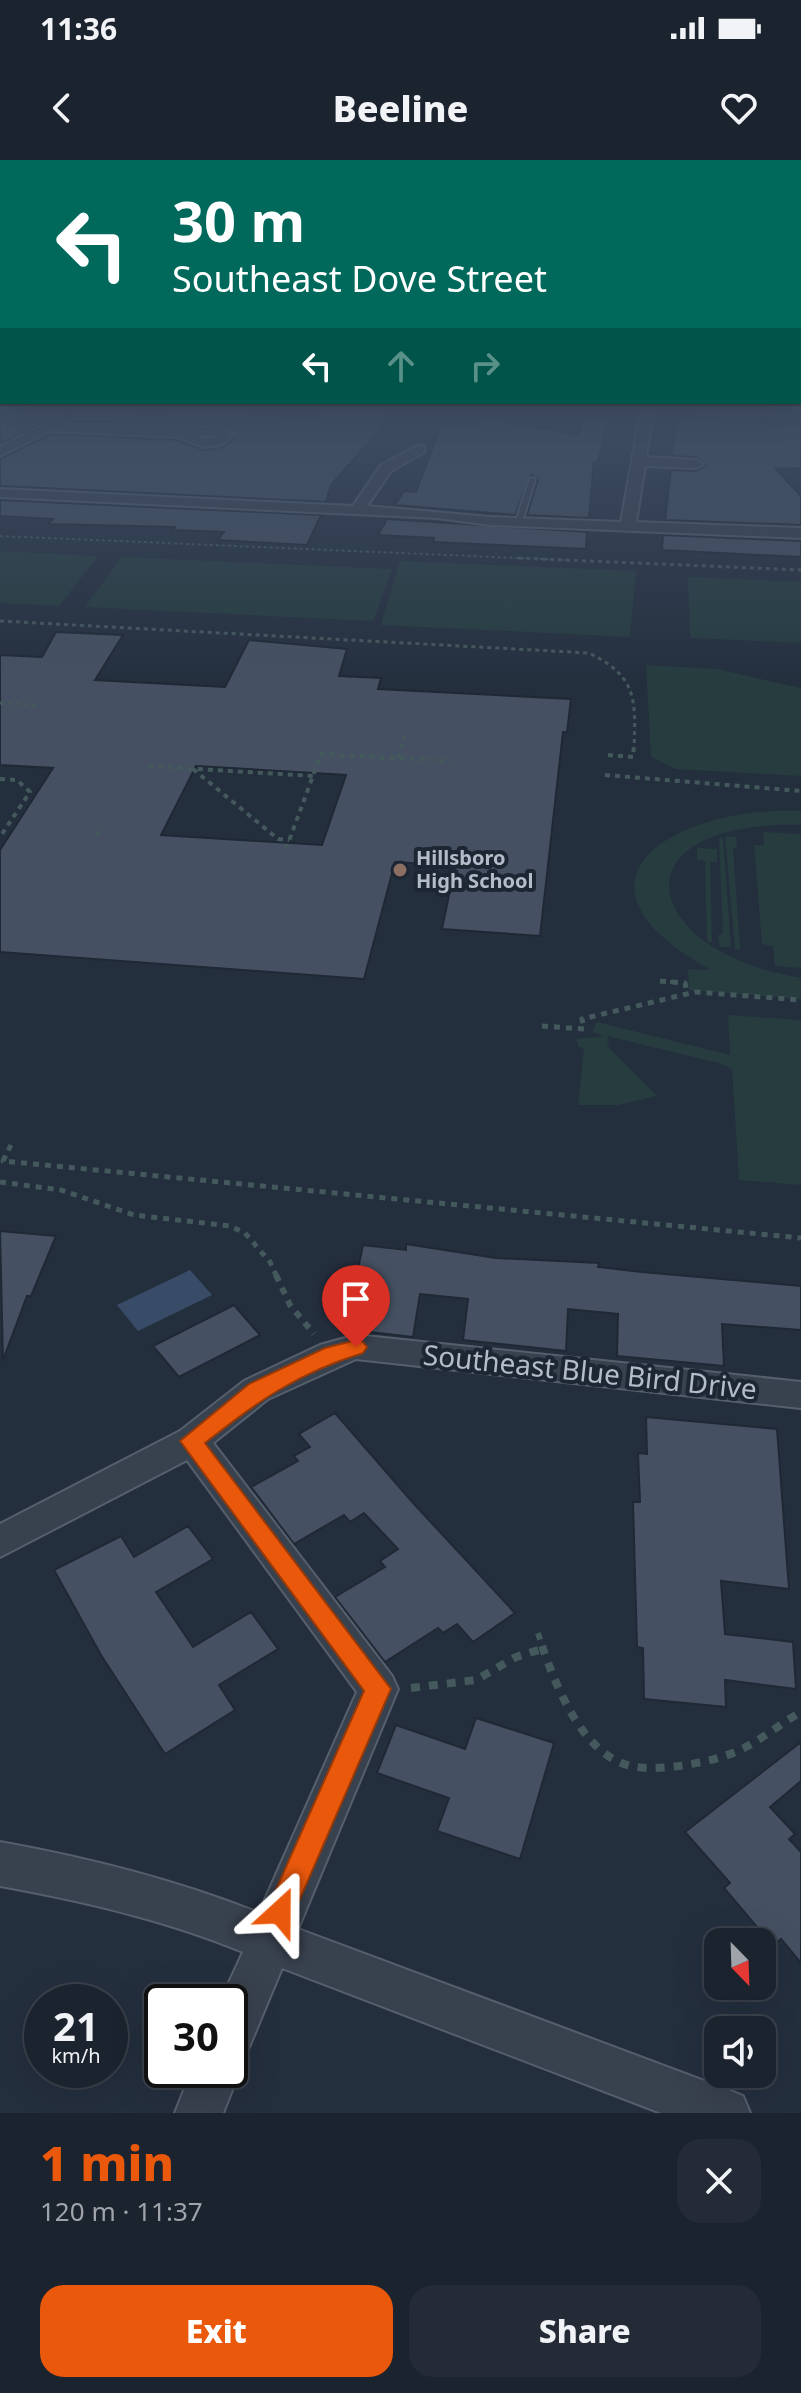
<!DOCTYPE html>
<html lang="en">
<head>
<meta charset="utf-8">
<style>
	body { margin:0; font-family:"Noto Sans",sans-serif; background:#242b36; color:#f1f3f6; height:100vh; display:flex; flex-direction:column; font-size:30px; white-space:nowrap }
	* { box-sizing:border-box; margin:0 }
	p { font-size:26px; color:#a0a4aa }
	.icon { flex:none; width:44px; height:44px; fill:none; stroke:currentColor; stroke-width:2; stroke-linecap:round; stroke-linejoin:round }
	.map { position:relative; height:1953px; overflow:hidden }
	.details { display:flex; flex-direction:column; background:#1b232e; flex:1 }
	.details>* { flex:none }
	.guide { position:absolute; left:0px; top:0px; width:802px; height:244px; box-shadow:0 8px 32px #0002,0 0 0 2px #39404a; background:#00695c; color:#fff; overflow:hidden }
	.needle { width:52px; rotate:157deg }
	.fabs { position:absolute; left:704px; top:1768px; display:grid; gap:16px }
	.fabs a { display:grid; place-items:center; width:72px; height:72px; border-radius:16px; background:#1b232e; box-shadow:0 8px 32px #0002,0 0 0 2px #39404a; font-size:40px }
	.speed { position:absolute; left:24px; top:1824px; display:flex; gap:16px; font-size:40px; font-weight:700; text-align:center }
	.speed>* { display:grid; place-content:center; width:104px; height:104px; border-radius:50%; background:#1b232e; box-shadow:0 8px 32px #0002,0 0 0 2px #39404a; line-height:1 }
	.speed small { font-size:20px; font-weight:400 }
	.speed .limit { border:4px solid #111; border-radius:12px; background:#fff; color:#111 }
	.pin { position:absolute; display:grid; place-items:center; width:68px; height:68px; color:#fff; margin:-82px -34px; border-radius:50% 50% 50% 0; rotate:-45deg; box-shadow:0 0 8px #0007 }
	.pin .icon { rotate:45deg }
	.me { position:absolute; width:88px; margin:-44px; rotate:24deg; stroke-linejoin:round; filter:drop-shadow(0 0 6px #0008) }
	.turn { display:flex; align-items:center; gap:28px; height:168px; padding:0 40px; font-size:36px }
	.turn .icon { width:104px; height:104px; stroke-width:2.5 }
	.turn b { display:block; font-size:56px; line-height:68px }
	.lanes { display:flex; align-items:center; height:76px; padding:0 40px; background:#0003; justify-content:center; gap:40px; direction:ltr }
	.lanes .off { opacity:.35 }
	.round { display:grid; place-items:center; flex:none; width:84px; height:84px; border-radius:24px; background:#242b36 }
	.summary { display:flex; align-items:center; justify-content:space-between; height:136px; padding:0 40px }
	h1 { font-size:48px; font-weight:800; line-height:60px; color:#ea580c }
	.cta { display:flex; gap:16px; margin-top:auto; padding:16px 40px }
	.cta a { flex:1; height:92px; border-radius:24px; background:#ea580c; color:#fff; font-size:32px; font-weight:800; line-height:92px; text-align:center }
	.cta a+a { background:#242b36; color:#f1f3f6 }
	.status { display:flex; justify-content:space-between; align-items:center; height:56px; padding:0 40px; background:#1b232e; direction:ltr }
	.status svg { height:22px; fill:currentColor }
	header { display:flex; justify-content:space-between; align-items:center; height:104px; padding:0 40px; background:#1b232e; font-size:36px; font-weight:800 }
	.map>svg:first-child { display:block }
	.green { fill:#263c3f }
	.water { fill:#394c67 }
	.building { fill:#455162; stroke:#1f2835; stroke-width:2; fill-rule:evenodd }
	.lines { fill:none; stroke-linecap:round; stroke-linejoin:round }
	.service-casing { stroke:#565f6c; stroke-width:4 }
	.minor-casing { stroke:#565f6c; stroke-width:4 }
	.path-far5 { stroke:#44595c; stroke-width:2; stroke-dasharray:3 3; stroke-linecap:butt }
	.path-far4 { stroke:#44595c; stroke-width:3; stroke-dasharray:4 4; stroke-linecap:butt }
	.path-far3 { stroke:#44595c; stroke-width:4; stroke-dasharray:5 5; stroke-linecap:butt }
	.path-far2 { stroke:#44595c; stroke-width:5; stroke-dasharray:6 6; stroke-linecap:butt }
	.path-far1 { stroke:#44595c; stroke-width:6; stroke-dasharray:7 7; stroke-linecap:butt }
	.path { stroke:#44595c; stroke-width:8; stroke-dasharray:9 9; stroke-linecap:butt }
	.service { fill:#38414e; fill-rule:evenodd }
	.minor { fill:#38414e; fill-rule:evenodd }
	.route { fill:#ea580c; stroke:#983908; stroke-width:2 }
	.education-dot { fill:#8d6e63; stroke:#1d2633; stroke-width:3 }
	.labels { text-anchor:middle; stroke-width:8; stroke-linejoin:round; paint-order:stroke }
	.far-poi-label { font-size:20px; font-weight:bold; fill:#b4bcc9; stroke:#1d2633; text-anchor:start }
	.near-street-label { font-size:28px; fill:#b4bcc9; stroke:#1d2633 }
</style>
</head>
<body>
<div class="status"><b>11:36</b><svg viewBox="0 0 49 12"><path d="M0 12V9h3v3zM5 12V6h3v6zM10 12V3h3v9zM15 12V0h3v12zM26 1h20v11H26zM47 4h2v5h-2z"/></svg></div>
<header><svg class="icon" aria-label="back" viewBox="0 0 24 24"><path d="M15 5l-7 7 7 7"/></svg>Beeline<svg class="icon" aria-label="heart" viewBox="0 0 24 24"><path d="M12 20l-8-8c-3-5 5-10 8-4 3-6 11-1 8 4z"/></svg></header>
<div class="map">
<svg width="801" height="1953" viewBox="0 0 801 1953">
	<rect width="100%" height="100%" fill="#242f3e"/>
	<path class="green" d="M 0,391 L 98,396 L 59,446 L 0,443 Z
		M 122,397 L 392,409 L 373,461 L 85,447 Z
		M 400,401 L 636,411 L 630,477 L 381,465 Z
		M 688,417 L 801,422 L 801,483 L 690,478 Z
		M 646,505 L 717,509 L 801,528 L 801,616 L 675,609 L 651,597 Z
		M 801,651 L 801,665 C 613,660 638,791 801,818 L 801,839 L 689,830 L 688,809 L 711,810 C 547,720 679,645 801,651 Z
		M 763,672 L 801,674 L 801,808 L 775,806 L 773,786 L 762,784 L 754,685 L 764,685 Z
		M 725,676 L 736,677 L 737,687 L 733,688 L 740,789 L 735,789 Z
		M 719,678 L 723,678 L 731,787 L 720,787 L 718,775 L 723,774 Z
		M 697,688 L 717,689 L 717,702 L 710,702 L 712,782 L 707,782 L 705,701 L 697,700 Z
		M 728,855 L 801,860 L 801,1025 L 739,1020 L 732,909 L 722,904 L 607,876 L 609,884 L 606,885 L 657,936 L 618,945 L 578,945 L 584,888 L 579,887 L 576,879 L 604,876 L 592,872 L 597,862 L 730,895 Z"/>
	<path class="water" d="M 190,1110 L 212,1135 L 138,1171 L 117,1145 Z"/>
	<path class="building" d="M 0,250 L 140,250 L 141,255 L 200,250 L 312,257 L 318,250 L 389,250 L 379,271 L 331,325 L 326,342 L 0,326 L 0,299 L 51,274 L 176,280 L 204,290 L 223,287 L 237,276 L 209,264 L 71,261 L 71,256 L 62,252 L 0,284 Z
		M 486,259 L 579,275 L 582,260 L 608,261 L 598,302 L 594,302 L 589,358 L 527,355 L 538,320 L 531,315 L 515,355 L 395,345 L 404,331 L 416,332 L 442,263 L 472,264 Z
		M 677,260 L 801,264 L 801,308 L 776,309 L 801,336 L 801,365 L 665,360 L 671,310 L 696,311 L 706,305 L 696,297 L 671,296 Z
		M 0,340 L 321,355 L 307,385 L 218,380 L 224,372 L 173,370 L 175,367 L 48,364 L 53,359 L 0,356 Z
		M 387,359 L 587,372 L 586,389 L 433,382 L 434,378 L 378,375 Z
		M 663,375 L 801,381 L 801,397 L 662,390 Z
		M 56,472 L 123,475 L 95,520 L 225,527 L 249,480 L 347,489 L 339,516 L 381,518 L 378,529 L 571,539 L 567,572 L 563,572 L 540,776 L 442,769 L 455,706 L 395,702 L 364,819 L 0,792 L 0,690 L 53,608 L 0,605 L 0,495 L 42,497 ZM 196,606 L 346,615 L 322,685 L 161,675 Z
		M 0,1071 L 56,1076 L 31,1136 L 27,1136 L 3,1200 Z
		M 406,1084 L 496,1098 L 599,1103 L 598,1107 L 642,1112 L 801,1126 L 801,1170 L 722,1164 L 724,1206 L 617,1196 L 618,1154 L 568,1149 L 566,1191 L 463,1180 L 468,1139 L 420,1134 L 413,1177 L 370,1172 L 378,1131 L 354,1128 L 363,1085 L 406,1090 Z
		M 234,1145 L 260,1175 L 179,1217 L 153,1186 Z
		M 335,1253 L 414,1344 L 515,1453 L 473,1482 L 457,1464 L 443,1473 L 438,1468 L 385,1502 L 335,1437 L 385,1407 L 380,1401 L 398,1389 L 364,1353 L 350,1362 L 344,1355 L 294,1384 L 251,1327 L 298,1301 L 294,1296 L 310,1287 L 299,1274 Z
		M 646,1257 L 777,1269 L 789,1429 L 721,1421 L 725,1474 L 793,1482 L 796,1529 L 725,1520 L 726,1547 L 644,1539 L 643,1488 L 637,1487 L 633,1342 L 640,1342 L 638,1293 L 647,1294 Z
		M 188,1366 L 213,1399 L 156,1432 L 193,1487 L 251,1452 L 278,1489 L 219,1525 L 235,1550 L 165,1594 L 101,1495 L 54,1410 L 121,1376 L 134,1397 Z
		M 476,1558 L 554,1583 L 520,1699 L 437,1671 L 449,1638 L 377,1613 L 396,1565 L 465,1589 Z
		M 801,1582 L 801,1621 L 770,1647 L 795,1674 L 789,1679 L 801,1692 L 801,1803 L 781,1779 L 773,1786 L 724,1728 L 730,1723 L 685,1672 Z"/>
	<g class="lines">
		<g class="service-casing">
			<path id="service" d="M 530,318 L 535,319 L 522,362 L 515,364 Z"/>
		</g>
		<g class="minor-casing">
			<path id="minor" d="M 641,250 L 653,250 L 646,297 L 696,300 L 703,304 L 696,308 L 645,306 L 636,362 L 801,368 L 801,378 L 490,365 L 437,358 L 0,337 L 0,329 L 353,346 L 381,305 L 419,285 L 424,286 L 424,292 L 391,311 L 367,346 L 490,357 L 621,362 Z
				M 695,250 L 801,250 L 801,258 L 701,254 Z
				M 63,255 L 69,259 L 63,264 L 209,267 L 234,275 L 221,285 L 204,287 L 177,277 L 50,271 L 0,296 L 0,287 ZM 209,275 L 217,277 L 204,279 L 194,276 Z
				M 356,1175 L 801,1222 L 801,1248 L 356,1199 L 268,1239 L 213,1283 L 392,1516 L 398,1529 L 298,1769 L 726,1929 L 743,1936 L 750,1953 L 661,1953 L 282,1808 L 247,1892 L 234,1897 L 240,1910 L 223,1953 L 175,1953 L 192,1910 L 230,1910 L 230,1842 L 220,1842 L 243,1792 C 165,1760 83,1741 0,1726 L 0,1682 C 89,1698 176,1720 259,1753 L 357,1532 L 187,1300 L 0,1397 L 0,1364 L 180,1271 L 244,1221 L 320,1185 Z"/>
		</g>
		<path class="path-far5" d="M 0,376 L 565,400"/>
		<path class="path-far4" d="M 518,398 L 801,410
			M 0,461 L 589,493 C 636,516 636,538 634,587
			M 0,543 L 38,545
			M 401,587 L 406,572"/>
		<path class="path-far3" d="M 608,595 L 633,597 L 634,585
			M 398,598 L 402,585
			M 148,606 L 313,616
			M 193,609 L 278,679 L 289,680
			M 605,615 L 801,631
			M 0,619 L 17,620 L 30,632 L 0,677
			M 96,676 L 102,666
			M 286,689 L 321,594 L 451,601
			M 660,821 L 675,822"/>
		<path class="path-far2" d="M 660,821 L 685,823 L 687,834
			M 542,866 L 584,869 L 582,859 L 695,832 L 801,840
			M 11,985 L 3,1001 L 801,1078
			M 0,1022 L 61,1030 L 134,1055 L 230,1066 L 245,1073 L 270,1102 L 277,1117"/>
		<path class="path-far1" d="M 276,1115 L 290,1145 L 314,1174
			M 538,1473 L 543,1488"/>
		<path class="path" d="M 542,1486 C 556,1526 581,1589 624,1604 C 641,1610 662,1608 679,1606 C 701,1603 724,1598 744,1588 C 764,1578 781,1563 801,1552
			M 411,1528 L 476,1520 L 516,1497 L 542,1489"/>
		<use href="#service" class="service"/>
		<use href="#minor" class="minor"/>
	</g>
	<linearGradient id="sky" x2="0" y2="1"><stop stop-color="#141a22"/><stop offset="0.48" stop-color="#3f4d63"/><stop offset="1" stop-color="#3f4d63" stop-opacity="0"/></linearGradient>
	<rect width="801" height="523" fill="url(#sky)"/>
	<path class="route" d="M 356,1180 L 363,1182 L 367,1187 L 363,1193 C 298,1213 258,1241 205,1283 L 391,1529 L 290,1762 L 280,1766 L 270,1762 L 266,1752 L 364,1531 L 180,1281 L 249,1224 L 325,1188 Z"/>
	<circle class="education-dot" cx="400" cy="710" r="8"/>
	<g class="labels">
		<g class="far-poi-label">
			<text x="416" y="705">Hillsboro<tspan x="416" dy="23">High School</tspan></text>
		</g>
		<g class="near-street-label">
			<text transform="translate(590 1212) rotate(6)" y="10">Southeast Blue Bird Drive</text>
		</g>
	</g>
</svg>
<div class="fabs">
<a><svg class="needle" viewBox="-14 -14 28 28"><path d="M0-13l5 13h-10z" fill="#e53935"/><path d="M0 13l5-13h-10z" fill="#a0a4aa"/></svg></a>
<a><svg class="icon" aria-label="sound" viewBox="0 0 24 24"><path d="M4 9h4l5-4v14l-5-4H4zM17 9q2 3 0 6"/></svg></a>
</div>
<div class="speed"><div>21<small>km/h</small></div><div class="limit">30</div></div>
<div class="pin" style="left:356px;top:1187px;background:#d93025"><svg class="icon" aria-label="arrive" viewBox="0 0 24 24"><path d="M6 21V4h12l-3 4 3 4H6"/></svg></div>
<svg class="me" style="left:280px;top:1752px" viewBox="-20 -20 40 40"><path d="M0-17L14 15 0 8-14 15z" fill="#ea580c" stroke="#fff" stroke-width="4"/></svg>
<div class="guide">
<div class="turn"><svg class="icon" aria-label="left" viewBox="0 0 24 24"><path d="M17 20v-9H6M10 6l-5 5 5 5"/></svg><div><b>30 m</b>Southeast Dove Street</div></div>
<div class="lanes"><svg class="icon" aria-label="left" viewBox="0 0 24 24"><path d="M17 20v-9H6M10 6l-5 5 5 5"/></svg><svg class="icon off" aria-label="ahead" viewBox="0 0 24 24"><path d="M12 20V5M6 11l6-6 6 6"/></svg><svg class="icon off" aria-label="right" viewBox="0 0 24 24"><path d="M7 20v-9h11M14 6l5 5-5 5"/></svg></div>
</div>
</div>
<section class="details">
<div class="summary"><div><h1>1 min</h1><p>120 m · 11:37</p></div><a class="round"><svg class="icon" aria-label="close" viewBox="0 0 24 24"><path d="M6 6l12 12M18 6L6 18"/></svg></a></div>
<div class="cta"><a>Exit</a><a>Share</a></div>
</section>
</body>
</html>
